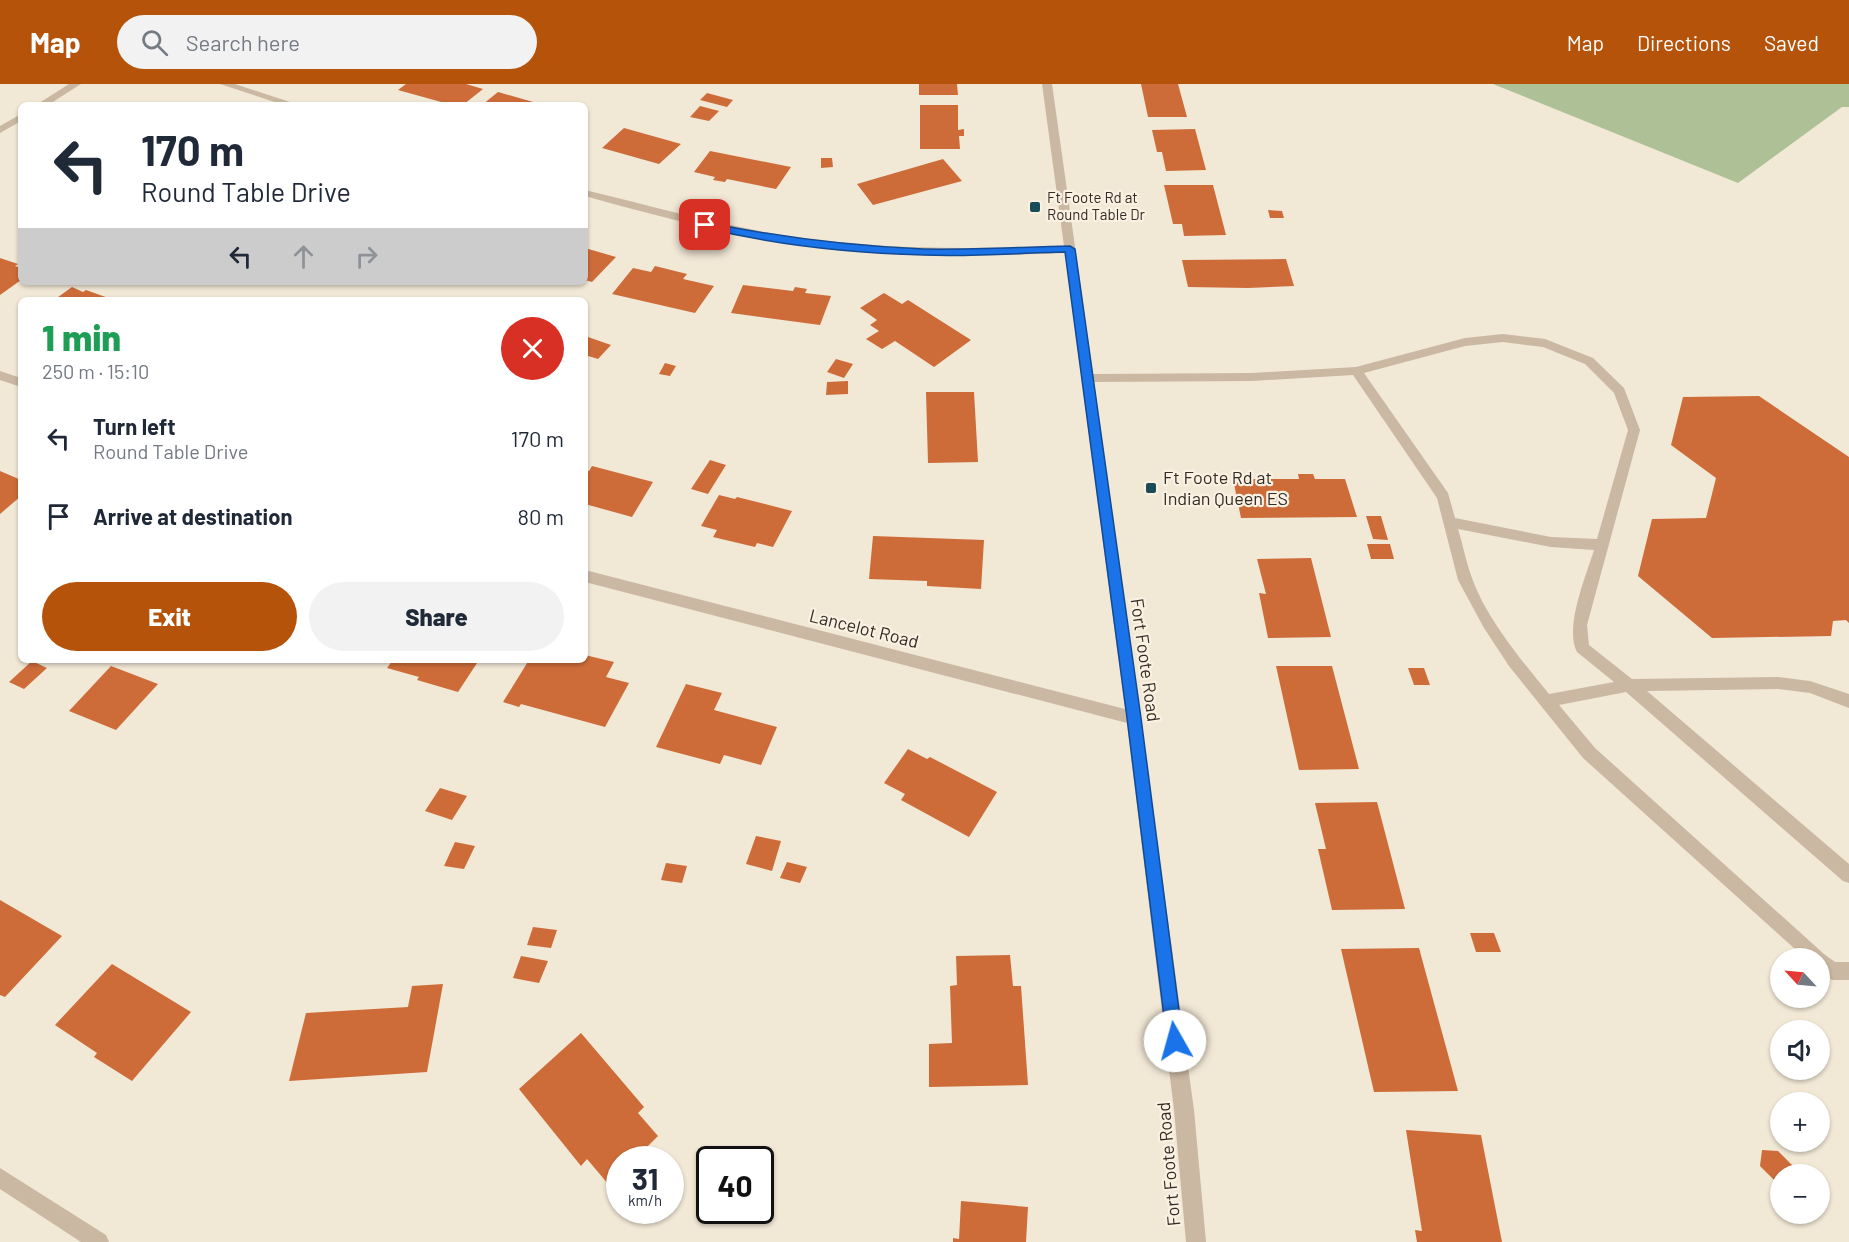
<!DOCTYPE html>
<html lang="en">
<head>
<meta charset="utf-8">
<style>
	body { margin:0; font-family:Barlow,sans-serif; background:#f2f2f3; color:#1f2937; height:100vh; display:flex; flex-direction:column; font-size:22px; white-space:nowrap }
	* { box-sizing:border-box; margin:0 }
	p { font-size:20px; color:#747a83 }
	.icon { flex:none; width:33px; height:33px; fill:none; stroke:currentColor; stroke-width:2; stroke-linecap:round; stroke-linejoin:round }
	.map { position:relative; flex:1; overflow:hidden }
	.sheet { position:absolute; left:18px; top:213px; width:570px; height:366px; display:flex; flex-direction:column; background:#fff; border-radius:9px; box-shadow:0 2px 4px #0004 }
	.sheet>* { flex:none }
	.top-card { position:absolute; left:18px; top:18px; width:570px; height:183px; border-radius:9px; box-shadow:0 2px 4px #0004; background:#fff; color:#1f2937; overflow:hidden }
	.needle { width:39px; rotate:296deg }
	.buttons { position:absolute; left:1770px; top:864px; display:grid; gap:12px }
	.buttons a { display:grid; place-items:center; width:60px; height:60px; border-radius:50%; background:#fff; box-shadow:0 2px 4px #0004; font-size:30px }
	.speed { position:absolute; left:606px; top:1062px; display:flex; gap:12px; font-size:30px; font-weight:700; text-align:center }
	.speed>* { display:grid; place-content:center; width:78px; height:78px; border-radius:50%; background:#fff; box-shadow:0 2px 4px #0004; line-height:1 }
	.speed small { font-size:15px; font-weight:400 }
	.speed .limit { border:3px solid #111; border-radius:9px; background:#fff; color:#111 }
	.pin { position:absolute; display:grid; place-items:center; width:51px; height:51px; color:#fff; margin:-26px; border-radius:12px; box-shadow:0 3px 9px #0006 }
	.me { position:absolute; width:66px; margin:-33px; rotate:353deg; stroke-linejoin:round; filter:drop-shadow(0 0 4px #0008) }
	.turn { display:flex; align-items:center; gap:21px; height:126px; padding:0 24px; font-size:27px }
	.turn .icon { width:78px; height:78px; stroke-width:2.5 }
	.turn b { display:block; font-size:42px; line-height:51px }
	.lanes { display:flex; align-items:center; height:57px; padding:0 24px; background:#0003; justify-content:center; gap:30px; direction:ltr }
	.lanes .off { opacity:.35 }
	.round { display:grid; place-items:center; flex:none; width:63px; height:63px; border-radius:32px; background:#f2f2f3 }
	.head { display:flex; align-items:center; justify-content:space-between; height:102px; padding:0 24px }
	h1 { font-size:36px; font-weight:800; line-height:45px; color:#1e9e55 }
	.cta { display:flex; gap:12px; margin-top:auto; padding:12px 24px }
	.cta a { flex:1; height:69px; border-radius:36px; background:#b45309; color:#fff; font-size:24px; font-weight:800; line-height:69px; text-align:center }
	.cta a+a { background:#f2f2f3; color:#1f2937 }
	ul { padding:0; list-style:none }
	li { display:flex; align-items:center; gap:18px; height:78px; padding:0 24px }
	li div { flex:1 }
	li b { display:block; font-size:22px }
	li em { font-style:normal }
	header { display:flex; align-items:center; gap:36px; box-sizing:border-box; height:84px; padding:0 30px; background:#b45309; color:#fff }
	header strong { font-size:28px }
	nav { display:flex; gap:33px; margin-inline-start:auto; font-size:21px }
	.search { width:420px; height:54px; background:#f2f2f3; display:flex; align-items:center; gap:15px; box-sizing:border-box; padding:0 21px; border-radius:33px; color:#747a83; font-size:22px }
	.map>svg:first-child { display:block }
	.green { fill:#aec196 }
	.building { fill:#cd6c39 }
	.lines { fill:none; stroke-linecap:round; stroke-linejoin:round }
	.minor { fill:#cab8a2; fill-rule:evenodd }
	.route { fill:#1a73e8; stroke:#114b97; stroke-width:1.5 }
	.poi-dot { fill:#184d58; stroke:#faf1e2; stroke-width:2 }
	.labels { text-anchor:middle; stroke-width:4.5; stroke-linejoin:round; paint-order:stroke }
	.far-poi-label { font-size:15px; fill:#342b25; stroke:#faf1e2; text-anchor:start }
	.poi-label { font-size:18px; fill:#342b25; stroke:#faf1e2; text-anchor:start }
	.street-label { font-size:18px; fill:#342b25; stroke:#faf1e2 }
</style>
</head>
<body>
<header>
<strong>Map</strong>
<div class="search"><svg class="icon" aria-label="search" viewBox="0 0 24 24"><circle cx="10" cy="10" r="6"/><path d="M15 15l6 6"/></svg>Search here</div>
<nav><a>Map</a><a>Directions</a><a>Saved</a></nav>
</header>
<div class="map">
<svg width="1849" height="1158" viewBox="0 0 1849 1158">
	<rect width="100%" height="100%" fill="#f2e8d6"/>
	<path class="green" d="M 1493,0 L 1849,0 L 1849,23 L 1842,23 L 1738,99 Z"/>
	<path class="building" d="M 406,0 L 466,0 L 483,5 L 463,21 L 452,21 L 398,6 Z
		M 919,0 L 957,0 L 958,11 L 919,11 Z
		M 1141,0 L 1178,0 L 1187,33 L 1148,33 Z
		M 498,8 L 540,20 L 540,21 L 482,21 Z
		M 707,9 L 733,16 L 727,23 L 700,16 Z
		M 920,21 L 958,21 L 958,46 L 964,45 L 964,52 L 959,52 L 960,65 L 920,65 Z
		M 700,22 L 719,27 L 709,37 L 690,33 Z
		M 624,44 L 681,60 L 659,80 L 602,64 Z
		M 1195,45 L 1206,86 L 1166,87 L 1162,68 L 1157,68 L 1152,46 Z
		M 710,67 L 791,83 L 776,105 L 727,95 L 725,98 L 713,96 L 715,93 L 694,88 Z
		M 821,74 L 832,74 L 833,83 L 821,84 Z
		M 943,75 L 962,97 L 873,121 L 857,100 Z
		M 1164,101 L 1213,101 L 1226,151 L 1184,152 L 1182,140 L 1173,140 Z
		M 1268,126 L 1282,127 L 1284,134 L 1270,134 Z
		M 585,164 L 616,173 L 592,198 L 585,196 Z
		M 0,174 L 18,180 L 15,182 L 21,184 L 21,196 L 0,211 Z
		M 1286,175 L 1294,202 L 1248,204 L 1188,203 L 1182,176 Z
		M 655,182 L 687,190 L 683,195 L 714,202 L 695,229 L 612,210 L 633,184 L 651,188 Z
		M 743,201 L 793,207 L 795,203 L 807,205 L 805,209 L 831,212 L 820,241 L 731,229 Z
		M 72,203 L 83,208 L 86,206 L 114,216 L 54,216 Z
		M 884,209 L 902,220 L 908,216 L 971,256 L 934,283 L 895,257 L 882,265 L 866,255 L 879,247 L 870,241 L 877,236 L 860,224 Z
		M 588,253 L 611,261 L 598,275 L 585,271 L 585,257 Z
		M 836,275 L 853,280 L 844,294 L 827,288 Z
		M 665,279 L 676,282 L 670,292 L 659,290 Z
		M 848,297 L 848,310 L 826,311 L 827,298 Z
		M 926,308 L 974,308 L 978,378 L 928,379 Z
		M 1759,312 L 1849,373 L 1849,539 L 1846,536 L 1833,537 L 1831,552 L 1712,554 L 1638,492 L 1652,435 L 1706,434 L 1716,394 L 1671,361 L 1683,313 Z
		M 710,376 L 726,381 L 708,410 L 691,405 Z
		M 592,382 L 653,398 L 632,433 L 585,420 L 585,386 L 589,387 Z
		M 0,387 L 21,396 L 21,412 L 0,430 Z
		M 1298,390 L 1313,390 L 1315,395 L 1345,395 L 1357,433 L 1241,434 L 1233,395 L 1299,395 Z
		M 719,411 L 735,415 L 737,413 L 792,427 L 773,463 L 757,459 L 755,463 L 713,453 L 717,446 L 701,442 Z
		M 1366,432 L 1381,432 L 1388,456 L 1373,455 Z
		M 873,452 L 984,456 L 981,505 L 927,502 L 927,497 L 869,495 Z
		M 1367,460 L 1390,460 L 1394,475 L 1371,475 Z
		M 1311,474 L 1331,553 L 1268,554 L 1259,509 L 1266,510 L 1257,475 Z
		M 585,571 L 614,578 L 606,593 L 629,599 L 605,643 L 521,620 L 519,623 L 503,618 L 529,576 L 585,576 Z
		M 393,576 L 479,576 L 458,608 L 417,596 L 419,593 L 387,584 Z
		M 32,577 L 47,584 L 24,605 L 9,598 Z
		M 111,582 L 158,600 L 116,646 L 69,627 Z
		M 1276,582 L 1332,582 L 1359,685 L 1299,686 Z
		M 1408,584 L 1424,584 L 1430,601 L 1414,601 Z
		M 686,600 L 722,609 L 714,626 L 777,643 L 761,681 L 724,671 L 720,680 L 656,663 Z
		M 908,665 L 927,675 L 930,673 L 997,708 L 969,753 L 901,716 L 905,710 L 884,699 Z
		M 440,704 L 467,712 L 452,736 L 425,727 Z
		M 1377,718 L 1405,825 L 1332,826 L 1318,765 L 1326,765 L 1315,719 Z
		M 756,752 L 781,757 L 772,787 L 746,780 Z
		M 455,758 L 475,762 L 464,785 L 444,782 Z
		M 787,778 L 807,783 L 800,799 L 780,794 Z
		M 666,779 L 687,782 L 682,799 L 661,796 Z
		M 0,816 L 62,852 L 5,913 L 0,911 Z
		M 533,843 L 557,846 L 551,864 L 527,861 Z
		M 1470,849 L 1494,849 L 1501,868 L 1476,868 Z
		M 1419,864 L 1458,1007 L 1374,1008 L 1341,865 Z
		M 1010,871 L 1013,902 L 1021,902 L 1028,1001 L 929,1003 L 929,960 L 952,959 L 950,902 L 957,901 L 956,872 Z
		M 521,872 L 548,877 L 539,899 L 513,894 Z
		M 112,880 L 191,928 L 132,997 L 94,973 L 97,969 L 55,941 Z
		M 443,900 L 427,988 L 289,997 L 306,929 L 408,923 L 412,902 Z
		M 581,949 L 644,1023 L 638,1029 L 658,1052 L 634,1076 L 620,1076 L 620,1090 L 609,1101 L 587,1075 L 581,1082 L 519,1005 Z
		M 1406,1046 L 1481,1051 L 1502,1158 L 1417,1158 L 1415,1146 L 1422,1147 Z
		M 770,1064 L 773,1095 L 760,1098 L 760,1076 L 751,1076 L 751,1068 Z
		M 1762,1066 L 1778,1067 L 1794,1083 L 1795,1090 L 1780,1090 L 1780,1099 L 1776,1098 L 1760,1082 Z
		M 961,1117 L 1028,1123 L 1026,1158 L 953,1158 L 953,1154 L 959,1155 Z"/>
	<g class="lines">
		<path class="minor" d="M 69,0 L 81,0 L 48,21 L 36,21 Z
			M 220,0 L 235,0 L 299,21 L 284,21 Z
			M 1042,0 L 1052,0 L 1093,290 L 1252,289 L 1356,283 L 1465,254 L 1503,250 L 1545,255 L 1593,274 L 1624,304 L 1640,346 L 1587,541 L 1589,561 L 1632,595 L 1778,593 L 1810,597 L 1849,610 L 1849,624 L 1810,609 L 1778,605 L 1647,607 L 1849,780 L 1849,799 L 1843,797 L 1626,608 L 1559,621 L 1595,664 L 1824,870 L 1835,878 L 1849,878 L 1849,896 L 1832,896 L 1820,888 L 1820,874 L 1805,874 L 1583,674 L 1509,582 L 1484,544 L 1458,496 L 1437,414 L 1353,291 L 1252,297 L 1094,298 L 1194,1026 L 1206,1158 L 1186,1158 L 1174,1026 L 1127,639 L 585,498 L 585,486 L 1125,625 L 1065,169 C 1003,171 942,174 881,169 C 781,162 682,140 585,112 L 585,106 C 655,123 723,142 795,153 C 884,166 973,165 1064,162 ZM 1503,258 L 1543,263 L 1585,280 L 1614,309 L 1628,346 L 1597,455 L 1551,453 L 1455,434 L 1448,409 L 1364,289 L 1465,262 ZM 1458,445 L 1551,463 L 1594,466 C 1586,492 1564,544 1577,568 L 1614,598 L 1549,610 C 1522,577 1486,534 1472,494 C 1466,478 1463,461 1458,445 Z
			M 21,30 L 21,37 L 0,49 L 0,42 Z
			M 0,287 L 21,294 L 21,303 L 0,296 Z
			M 0,1084 L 106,1151 L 109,1158 L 81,1158 L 0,1105 Z"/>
	</g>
	<path class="route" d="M 705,138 C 777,153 851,162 923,165 C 972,166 1021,163 1070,162 L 1075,165 L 1141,634 L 1183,957 L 1181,963 L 1175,965 L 1169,963 L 1167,957 L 1127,634 L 1065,168 C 1018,169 971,173 924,171 C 850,169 773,161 702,143 L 700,141 Z"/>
	<g class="poi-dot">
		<rect x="1029" y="117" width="12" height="12" rx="3"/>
		<rect x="1145" y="398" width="12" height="12" rx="3"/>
	</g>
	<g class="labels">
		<g class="far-poi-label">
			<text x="1047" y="119">Ft Foote Rd at<tspan x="1047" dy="17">Round Table Dr</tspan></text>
		</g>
		<g class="poi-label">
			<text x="1163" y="400">Ft Foote Rd at<tspan x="1163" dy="21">Indian Queen ES</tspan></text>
		</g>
		<g class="street-label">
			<text transform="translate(864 545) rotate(14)" y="6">Lancelot Road</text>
			<text transform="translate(1145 576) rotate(82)" y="6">Fort Foote Road</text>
			<text transform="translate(1169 1080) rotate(-95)" y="6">Fort Foote Road</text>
		</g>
	</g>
</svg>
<div class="buttons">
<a><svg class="needle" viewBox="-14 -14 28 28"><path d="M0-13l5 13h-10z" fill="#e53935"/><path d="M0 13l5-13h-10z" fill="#747a83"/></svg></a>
<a><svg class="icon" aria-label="sound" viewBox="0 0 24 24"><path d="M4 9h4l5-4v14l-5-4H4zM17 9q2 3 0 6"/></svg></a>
<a>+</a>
<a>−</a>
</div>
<div class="speed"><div>31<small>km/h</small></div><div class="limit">40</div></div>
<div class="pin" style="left:705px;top:141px;background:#d93025"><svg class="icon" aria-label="arrive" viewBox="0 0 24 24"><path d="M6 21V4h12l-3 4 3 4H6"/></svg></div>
<svg class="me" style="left:1175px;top:957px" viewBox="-20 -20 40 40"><circle r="19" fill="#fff"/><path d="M0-13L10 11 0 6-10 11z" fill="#1a73e8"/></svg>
<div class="top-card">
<div class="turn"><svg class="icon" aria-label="left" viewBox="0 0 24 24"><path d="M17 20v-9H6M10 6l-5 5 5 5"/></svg><div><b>170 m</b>Round Table Drive</div></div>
<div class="lanes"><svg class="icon" aria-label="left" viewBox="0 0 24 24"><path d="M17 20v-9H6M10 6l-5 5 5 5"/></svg><svg class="icon off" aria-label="ahead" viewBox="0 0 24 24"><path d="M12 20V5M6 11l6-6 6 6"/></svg><svg class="icon off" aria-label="right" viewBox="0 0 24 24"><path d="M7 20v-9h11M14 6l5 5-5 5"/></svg></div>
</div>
<section class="sheet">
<div class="head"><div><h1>1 min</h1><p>250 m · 15:10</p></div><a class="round" style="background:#d93025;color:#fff"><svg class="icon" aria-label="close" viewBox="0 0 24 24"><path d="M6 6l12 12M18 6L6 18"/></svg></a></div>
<ul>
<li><svg class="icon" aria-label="left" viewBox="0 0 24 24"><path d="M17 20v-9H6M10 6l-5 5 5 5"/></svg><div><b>Turn left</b><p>Round Table Drive</p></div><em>170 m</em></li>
<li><svg class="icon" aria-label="arrive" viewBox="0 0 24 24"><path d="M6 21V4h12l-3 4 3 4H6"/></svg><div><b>Arrive at destination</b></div><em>80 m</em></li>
</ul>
<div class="cta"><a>Exit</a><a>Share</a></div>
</section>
</div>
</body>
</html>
